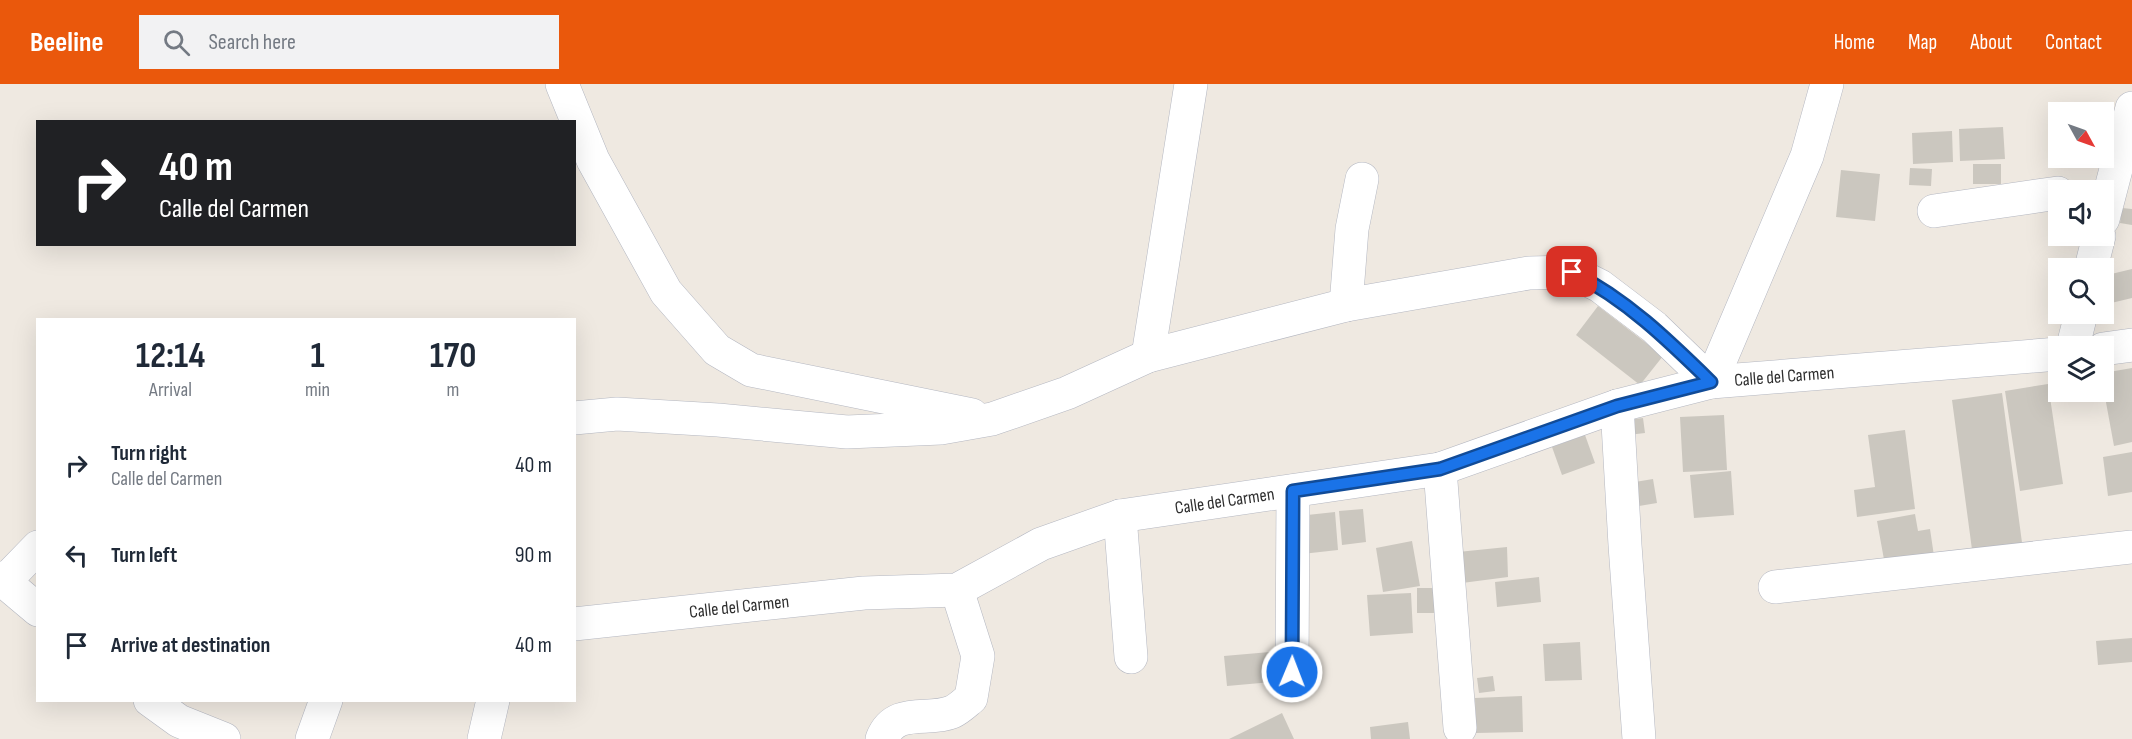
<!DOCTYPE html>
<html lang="en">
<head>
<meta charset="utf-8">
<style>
	body { margin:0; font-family:"Sofia Sans Condensed",sans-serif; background:#f2f2f3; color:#1f2937; height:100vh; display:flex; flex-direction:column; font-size:22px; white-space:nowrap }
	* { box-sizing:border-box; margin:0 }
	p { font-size:20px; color:#747a83 }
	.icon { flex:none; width:33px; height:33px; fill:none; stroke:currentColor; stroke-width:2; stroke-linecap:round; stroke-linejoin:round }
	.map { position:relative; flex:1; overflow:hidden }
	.side { position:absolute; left:36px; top:234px; width:540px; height:384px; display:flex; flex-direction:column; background:#fff; border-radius:0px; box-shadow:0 6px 24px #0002 }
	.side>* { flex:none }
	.hud { position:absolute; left:36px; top:36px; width:540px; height:126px; border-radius:0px; box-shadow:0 6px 24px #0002; background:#202124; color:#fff; overflow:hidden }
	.needle { width:39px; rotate:130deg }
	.fabs { position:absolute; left:2048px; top:18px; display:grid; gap:12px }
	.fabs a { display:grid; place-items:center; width:66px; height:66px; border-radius:0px; background:#fff; box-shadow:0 6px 24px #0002; font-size:30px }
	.pin { position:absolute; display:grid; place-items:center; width:51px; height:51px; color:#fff; margin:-26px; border-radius:12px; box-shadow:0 3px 9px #0006 }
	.me { position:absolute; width:66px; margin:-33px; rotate:1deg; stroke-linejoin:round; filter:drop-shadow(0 0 4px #0008) }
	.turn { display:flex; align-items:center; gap:21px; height:126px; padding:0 24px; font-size:27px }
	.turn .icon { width:78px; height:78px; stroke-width:2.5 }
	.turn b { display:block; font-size:42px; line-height:51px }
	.eta { display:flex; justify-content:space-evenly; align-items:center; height:102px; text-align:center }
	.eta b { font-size:36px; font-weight:700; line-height:42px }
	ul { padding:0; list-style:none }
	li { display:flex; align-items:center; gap:18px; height:90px; padding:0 24px }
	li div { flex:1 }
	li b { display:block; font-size:22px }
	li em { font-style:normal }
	header { display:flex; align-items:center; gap:36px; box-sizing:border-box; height:84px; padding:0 30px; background:#ea580c; color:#fff }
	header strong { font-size:28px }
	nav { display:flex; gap:33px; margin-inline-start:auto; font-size:21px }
	.search { width:420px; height:54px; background:#f2f2f3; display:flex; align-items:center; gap:15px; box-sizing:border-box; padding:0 21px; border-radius:0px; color:#747a83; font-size:22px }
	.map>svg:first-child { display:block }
	.building { fill:#cbc7bf }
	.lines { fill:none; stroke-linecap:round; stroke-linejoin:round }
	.minor-casing { stroke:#b4b7c1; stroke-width:34 }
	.minor { stroke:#fff; stroke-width:33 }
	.route-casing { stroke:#114b97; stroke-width:15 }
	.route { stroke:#1a73e8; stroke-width:10 }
	.labels { text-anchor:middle; stroke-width:4.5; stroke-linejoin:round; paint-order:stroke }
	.street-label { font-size:18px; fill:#2e2e2e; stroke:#fff }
</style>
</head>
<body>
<header>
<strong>Beeline</strong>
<div class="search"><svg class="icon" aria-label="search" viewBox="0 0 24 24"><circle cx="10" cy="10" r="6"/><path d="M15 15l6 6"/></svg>Search here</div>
<nav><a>Home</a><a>Map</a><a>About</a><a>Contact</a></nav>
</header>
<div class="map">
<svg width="2132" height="655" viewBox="0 0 2132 655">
	<rect width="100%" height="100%" fill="#efe9e1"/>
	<path class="building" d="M 2003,43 L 2005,75 L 1960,77 L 1959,45 Z
		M 1952,47 L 1953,78 L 1913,80 L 1912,49 Z
		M 1973,80 L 2001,80 L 2001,100 L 1973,100 Z
		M 1910,84 L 1932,85 L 1931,102 L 1909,101 Z
		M 1841,86 L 1880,90 L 1875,137 L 1836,133 Z
		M 2122,124 L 2132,125 L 2132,141 L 2120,139 Z
		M 2132,185 L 2132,214 L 2107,220 L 2103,192 Z
		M 1598,222 L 1663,272 L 1640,301 L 1576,251 Z
		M 2132,284 L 2132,358 L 2114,362 L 2103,302 L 2103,289 Z
		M 2048,300 L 2063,400 L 2020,407 L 2005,307 Z
		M 2002,309 L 2023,466 L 1973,473 L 1952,316 Z
		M 1724,331 L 1727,386 L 1683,388 L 1680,333 Z
		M 1643,334 L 1645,349 L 1628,351 L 1626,336 Z
		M 1905,346 L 1915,425 L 1857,433 L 1854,406 L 1875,403 L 1868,351 Z
		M 1585,351 L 1595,379 L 1562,391 L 1552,363 Z
		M 2132,368 L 2132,408 L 2108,412 L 2103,373 Z
		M 1731,387 L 1734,431 L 1694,434 L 1690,391 Z
		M 1653,395 L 1657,419 L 1633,423 L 1629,399 Z
		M 1363,425 L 1366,458 L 1342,461 L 1339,427 Z
		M 1335,428 L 1338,466 L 1302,470 L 1298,432 Z
		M 1915,430 L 1918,447 L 1930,445 L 1934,472 L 1885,481 L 1877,437 Z
		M 1412,457 L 1420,502 L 1383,508 L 1376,464 Z
		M 1507,463 L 1508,493 L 1462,499 L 1458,468 Z
		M 1539,493 L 1541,518 L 1497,523 L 1495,498 Z
		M 1417,504 L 1437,504 L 1438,529 L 1417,529 Z
		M 1411,509 L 1413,549 L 1370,552 L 1367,511 Z
		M 2132,554 L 2132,578 L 2098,581 L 2096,557 Z
		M 1580,558 L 1582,596 L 1545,597 L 1543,560 Z
		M 1270,568 L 1273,598 L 1227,602 L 1224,572 Z
		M 1493,592 L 1495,607 L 1479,609 L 1477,594 Z
		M 1522,612 L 1523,648 L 1476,649 L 1475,614 Z
		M 1282,629 L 1294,655 L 1229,655 Z
		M 1408,638 L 1410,655 L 1371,655 L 1370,643 Z"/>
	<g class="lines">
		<g class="minor-casing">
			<g id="minor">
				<path d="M 562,0 L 593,76 L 666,208 L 717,266 L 751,286 L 972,331"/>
				<path d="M 1934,127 L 2058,109"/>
				<path d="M 2103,135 L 2132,24"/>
				<path d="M 2091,184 L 2099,152"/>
				<path d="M 1346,221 L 1352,145 L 1362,95"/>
				<path d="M 2073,262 L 2081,230"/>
				<path d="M 2103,265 L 2132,261"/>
				<path d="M 1148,272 L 1191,0"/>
				<path d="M 1617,322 L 1625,461 L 1639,655"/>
				<path d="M 574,334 L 617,330 L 718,336 L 847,348 L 941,344 L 992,335 L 1067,309 L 1148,272 L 1346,221 L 1529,189 L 1572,188 L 1600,202 L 1654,243 L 1711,298 L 1807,72 L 1827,0"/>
				<path d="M 1440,385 L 1460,644"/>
				<path d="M 1120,432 L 1131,573"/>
				<path d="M 0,494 L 38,526"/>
				<path d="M 4,498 L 38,463"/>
				<path d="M 1775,503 L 2132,463"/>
				<path id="s1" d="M 574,540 L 864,509 L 957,506 L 1041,460 L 1120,432 L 1440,385 L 1617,322 L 1711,298 L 2058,270"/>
				<path d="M 1292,588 L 1293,407"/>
				<path d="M 150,616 L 179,637 L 224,655"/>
				<path d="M 312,655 L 326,616"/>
				<path d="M 484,655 L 493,616"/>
				<path d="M 882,655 C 895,622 928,638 952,628 C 959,625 966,618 971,614 L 978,572 L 957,506"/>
			</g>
		</g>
		<use href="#minor" class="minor"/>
	</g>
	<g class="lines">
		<g class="route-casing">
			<path id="route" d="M 1292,588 L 1293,407 L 1440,385 L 1617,322 L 1711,298 C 1668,256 1626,215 1572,188"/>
		</g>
		<use href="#route" class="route"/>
	</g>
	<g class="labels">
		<g class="street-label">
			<text dy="6" stroke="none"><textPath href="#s1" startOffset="1246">Calle del Carmen</textPath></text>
			<text dy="6" stroke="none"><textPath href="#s1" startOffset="670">Calle del Carmen</textPath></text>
			<text dy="6" stroke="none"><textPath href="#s1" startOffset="166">Calle del Carmen</textPath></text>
		</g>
	</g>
</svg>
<div class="fabs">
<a><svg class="needle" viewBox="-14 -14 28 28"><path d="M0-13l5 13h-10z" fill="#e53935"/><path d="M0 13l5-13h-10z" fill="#747a83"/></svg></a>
<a><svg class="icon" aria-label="sound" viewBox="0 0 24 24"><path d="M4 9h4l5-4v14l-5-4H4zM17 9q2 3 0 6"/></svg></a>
<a><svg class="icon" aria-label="search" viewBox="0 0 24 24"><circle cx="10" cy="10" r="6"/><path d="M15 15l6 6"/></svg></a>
<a><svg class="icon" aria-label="layers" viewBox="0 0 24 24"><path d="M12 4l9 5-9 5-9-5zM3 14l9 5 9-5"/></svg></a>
</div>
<div class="pin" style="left:1572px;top:188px;background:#d93025"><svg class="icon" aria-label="arrive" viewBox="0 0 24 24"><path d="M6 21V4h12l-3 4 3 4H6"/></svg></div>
<svg class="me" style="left:1292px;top:588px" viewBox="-20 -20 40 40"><circle r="17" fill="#1a73e8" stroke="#fff" stroke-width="3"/><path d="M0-11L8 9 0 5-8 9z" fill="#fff"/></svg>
<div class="hud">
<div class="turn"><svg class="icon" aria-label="right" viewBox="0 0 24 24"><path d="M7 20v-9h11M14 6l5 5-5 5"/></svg><div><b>40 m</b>Calle del Carmen</div></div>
</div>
<section class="side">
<div class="eta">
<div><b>12:14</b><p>Arrival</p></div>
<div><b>1</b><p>min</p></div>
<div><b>170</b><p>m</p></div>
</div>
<ul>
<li><svg class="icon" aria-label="right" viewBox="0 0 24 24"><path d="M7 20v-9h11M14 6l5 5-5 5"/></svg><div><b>Turn right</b><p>Calle del Carmen</p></div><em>40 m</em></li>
<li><svg class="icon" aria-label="left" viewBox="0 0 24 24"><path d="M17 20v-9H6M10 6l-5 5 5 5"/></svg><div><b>Turn left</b></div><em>90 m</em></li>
<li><svg class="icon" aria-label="arrive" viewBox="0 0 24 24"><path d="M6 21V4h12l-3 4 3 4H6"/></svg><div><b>Arrive at destination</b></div><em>40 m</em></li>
</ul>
</section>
</div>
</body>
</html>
